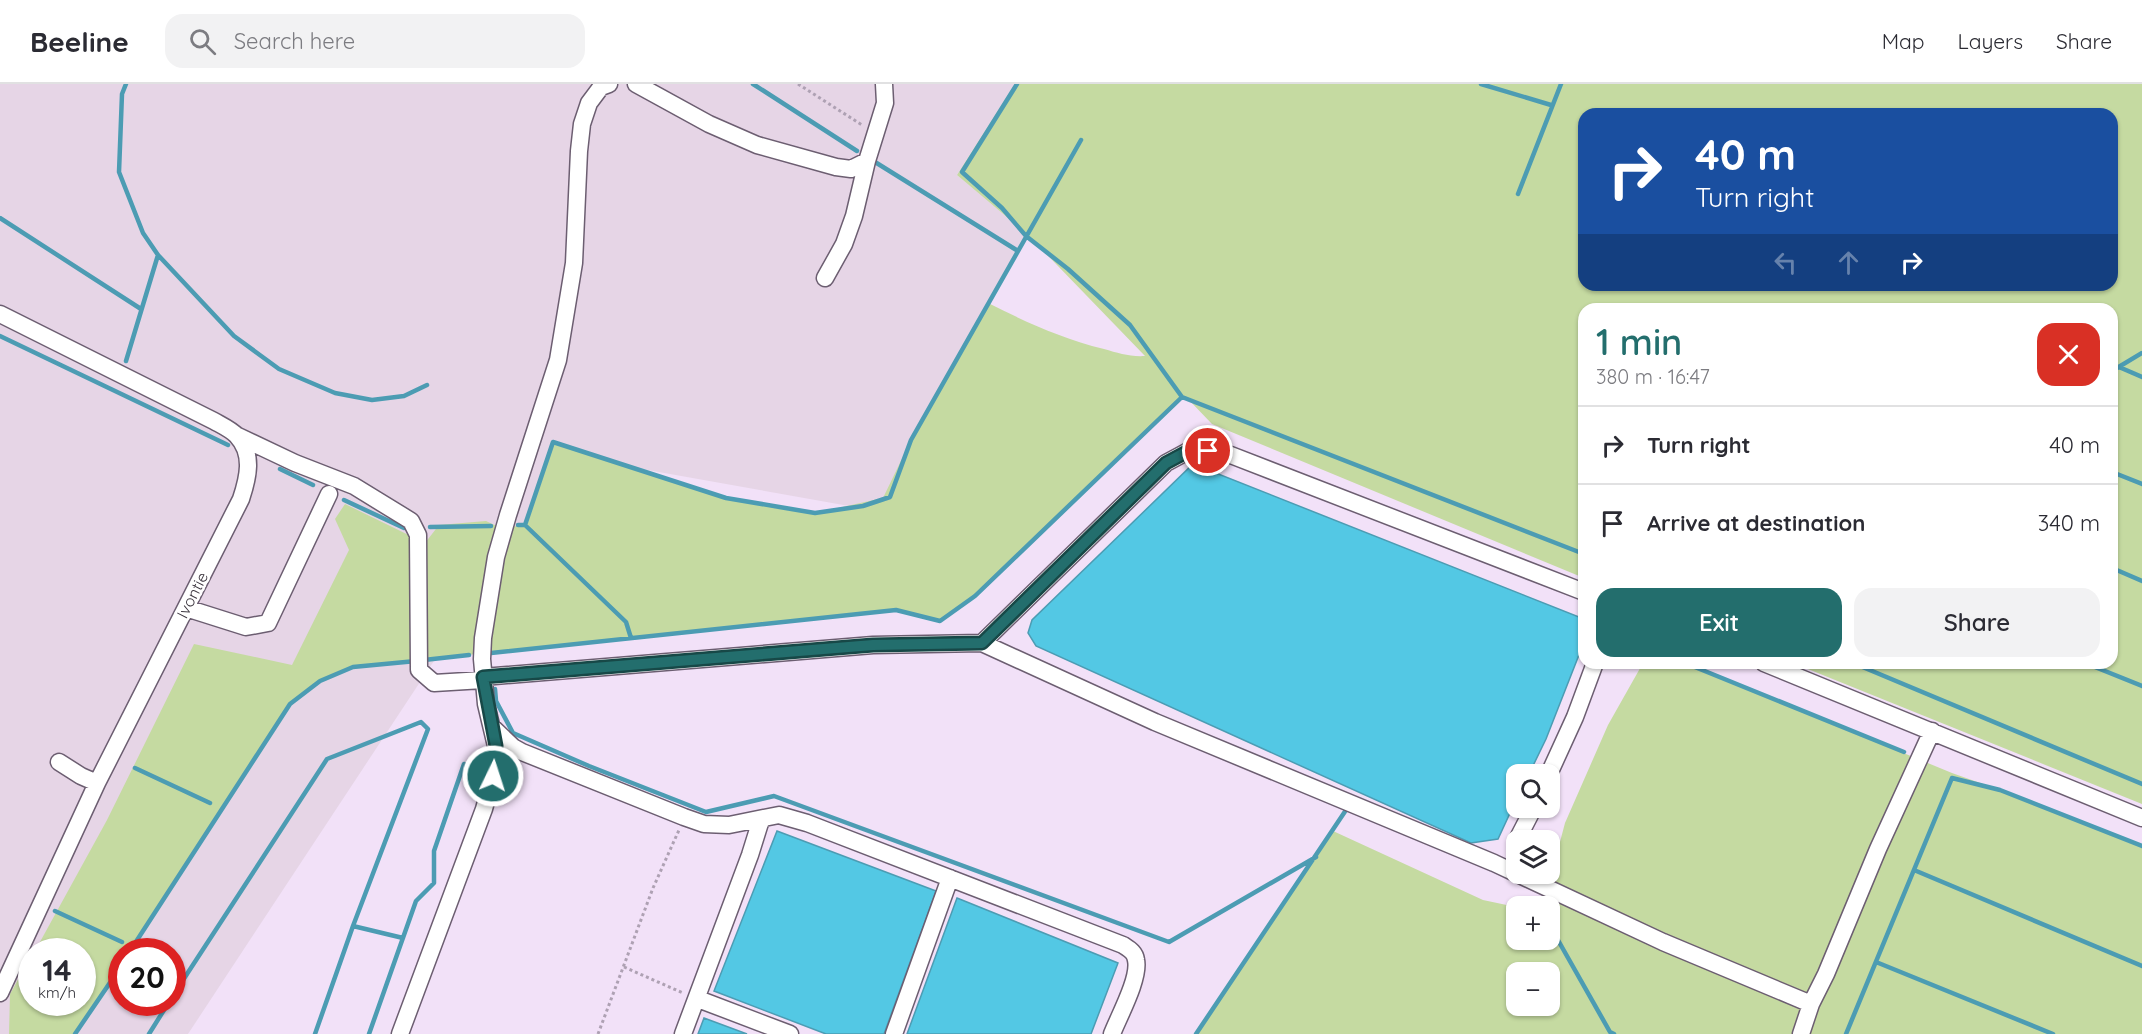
<!DOCTYPE html>
<html lang="en">
<head>
<meta charset="utf-8">
<style>
	body { margin:0; font-family:Quicksand,sans-serif; background:#f2f2f3; color:#2b2b33; height:100vh; display:flex; flex-direction:column; font-size:22px; white-space:nowrap }
	* { box-sizing:border-box; margin:0 }
	p { font-size:20px; color:#7c7c81 }
	.icon { flex:none; width:33px; height:33px; fill:none; stroke:currentColor; stroke-width:2; stroke-linecap:round; stroke-linejoin:round }
	.map { position:relative; flex:1; overflow:hidden }
	.sheet { position:absolute; left:1578px; top:219px; width:540px; height:366px; display:flex; flex-direction:column; background:#fff; border-radius:18px; box-shadow:0 2px 4px #0004 }
	.sheet>* { flex:none }
	.top-card { position:absolute; left:1578px; top:24px; width:540px; height:183px; border-radius:18px; box-shadow:0 2px 4px #0004; background:#1a4fa0; color:#fff; overflow:hidden }
	.fabs { position:absolute; left:1506px; top:680px; display:grid; gap:12px }
	.fabs a { display:grid; place-items:center; width:54px; height:54px; border-radius:12px; background:#fff; box-shadow:0 2px 4px #0004; font-size:30px }
	.speed { position:absolute; left:18px; top:854px; display:flex; gap:12px; font-size:30px; font-weight:700; text-align:center }
	.speed>* { display:grid; place-content:center; width:78px; height:78px; border-radius:50%; background:#fff; box-shadow:0 2px 4px #0004; line-height:1 }
	.speed small { font-size:15px; font-weight:400 }
	.speed .limit { border:9px solid #d22; background:#fff; color:#111 }
	.pin { position:absolute; display:grid; place-items:center; width:51px; height:51px; color:#fff; margin:-26px; border:3px solid #fff; border-radius:50%; box-shadow:0 2px 6px #0007 }
	.me { position:absolute; width:66px; margin:-33px; rotate:4deg; stroke-linejoin:round; filter:drop-shadow(0 0 4px #0008) }
	.turn { display:flex; align-items:center; gap:21px; height:126px; padding:0 18px; font-size:27px }
	.turn .icon { width:78px; height:78px; stroke-width:2.5 }
	.turn b { display:block; font-size:42px; line-height:51px }
	.lanes { display:flex; align-items:center; height:57px; padding:0 18px; background:#0003; justify-content:center; gap:30px; direction:ltr }
	.lanes .off { opacity:.35 }
	.round { display:grid; place-items:center; flex:none; width:63px; height:63px; border-radius:18px; background:#f2f2f3 }
	.summary { display:flex; align-items:center; justify-content:space-between; height:102px; padding:0 18px }
	h1 { font-size:36px; font-weight:600; line-height:45px; color:#236e6d }
	.button { display:flex; gap:12px; margin-top:auto; padding:12px 18px }
	.button a { flex:1; height:69px; border-radius:18px; background:#236e6d; color:#fff; font-size:24px; font-weight:600; line-height:69px; text-align:center }
	.button a+a { background:#f2f2f3; color:#2b2b33 }
	ul { padding:0; list-style:none }
	li { display:flex; align-items:center; gap:18px; height:78px; padding:0 18px; border-top:2px solid #e1e1e2 }
	li div { flex:1 }
	li b { display:block; font-size:22px }
	li em { font-style:normal }
	header { display:flex; align-items:center; gap:36px; box-sizing:border-box; height:84px; padding:0 30px; background:#fff; border-bottom:2px solid #e1e1e2 }
	header strong { font-size:28px }
	nav { display:flex; gap:33px; margin-inline-start:auto; font-size:21px }
	.search { width:420px; height:54px; background:#f2f2f3; display:flex; align-items:center; gap:15px; box-sizing:border-box; padding:0 21px; border-radius:18px; color:#7c7c81; font-size:22px }
	.map>svg:first-child { display:block }
	.industrial { fill:#e6d5e6; fill-rule:evenodd }
	.green { fill:#c5daa1; fill-rule:evenodd }
	.water { fill:#53c8e4; stroke:#4c9cb3; stroke-width:1.5 }
	.lines { fill:none; stroke-linecap:round; stroke-linejoin:round }
	.stream { stroke:#4c9cb3; stroke-width:4.5 }
	.minor-casing { stroke:#6c5e71; stroke-width:19 }
	.path { stroke:#aea1b3; stroke-width:3; stroke-dasharray:3 3; stroke-linecap:butt }
	.minor { stroke:#fff; stroke-width:16 }
	.route-casing { stroke:#174847; stroke-width:15 }
	.route { stroke:#236e6d; stroke-width:10 }
	.labels { text-anchor:middle; stroke-width:5; stroke-linejoin:round; paint-order:stroke }
	.street-label { font-size:16px; fill:#3d3740; stroke:#fff }
</style>
</head>
<body>
<header>
<strong>Beeline</strong>
<div class="search"><svg class="icon" aria-label="search" viewBox="0 0 24 24"><circle cx="10" cy="10" r="6"/><path d="M15 15l6 6"/></svg>Search here</div>
<nav><a>Map</a><a>Layers</a><a>Share</a></nav>
</header>
<div class="map">
<svg width="2142" height="950" viewBox="0 0 2142 950">
	<rect width="100%" height="100%" fill="#f2e1f8"/>
	<path class="industrial" d="M 0,0 L 1015,0 L 957,91 L 1027,150 L 877,427 L 569,372 L 188,950 L 0,950 ZM 32,867 L 82,867 L 82,918 L 32,918 ZM 122,867 L 172,867 L 172,918 L 122,918 Z"/>
	<path class="green" d="M 1015,0 L 2142,0 L 2142,720 L 1793,579 L 2112,579 L 2112,225 L 1584,225 L 1584,494 L 1212,340 L 1188,315 L 1182,313 L 975,512 L 940,537 L 896,526 L 353,583 L 320,597 L 290,620 L 130,867 L 122,867 L 121,881 L 79,946 L 75,950 L 9,950 L 10,910 L 31,872 L 32,918 L 82,918 L 82,867 L 35,867 L 107,736 L 194,560 L 292,581 L 349,466 L 335,435 L 345,420 L 425,459 L 439,441 L 486,437 L 501,444 L 525,441 L 553,358 L 726,414 L 815,429 L 883,414 L 911,356 L 988,219 C 1028,239 1061,254 1104,265 C 1118,269 1130,273 1145,272 L 1027,150 L 957,91 ZM 1584,30 L 2112,30 L 2112,201 L 1584,201 Z
		M 1643,579 L 1685,579 L 1952,689 L 2000,706 L 2142,762 L 2142,950 L 1195,950 L 1333,747 L 1483,816 L 1516,823 L 1516,855 L 1550,855 L 1550,822 L 1543,822 L 1565,739 L 1608,641 ZM 1516,888 L 1550,888 L 1550,921 L 1516,921 Z"/>
	<path class="water" d="M 1193,380 L 1584,535 L 1584,558 L 1546,655 L 1529,690 L 1516,690 L 1516,716 L 1498,755 L 1471,759 L 1036,562 L 1028,549 L 1032,536 Z
		M 777,747 L 936,807 L 884,950 L 826,950 L 714,907 Z
		M 957,814 L 1118,879 L 1091,950 L 907,950 Z
		M 704,934 L 747,950 L 698,950 Z"/>
	<g class="lines">
		<path class="stream" d="M 126,0 L 122,10 L 119,88 L 143,149 L 158,171 L 234,252 L 279,285 L 335,309 L 372,316 L 404,312 L 427,301
			M 753,0 L 857,67
			M 1017,0 L 962,88 L 1002,124 L 1026,152 L 1068,185 L 1130,241 L 1182,313 L 1584,470
			M 1481,0 L 1551,21
			M 875,78 L 1018,167
			M 1518,110 L 1561,0
			M 0,134 L 141,225
			M 0,252 L 228,361
			M 126,277 L 158,171
			M 2119,283 L 2142,293
			M 2112,287 L 2142,269
			M 280,385 L 313,401
			M 2112,388 L 2142,400
			M 344,416 L 404,444
			M 518,441 L 525,441 L 626,538 L 631,554
			M 525,441 L 553,358 L 726,414 L 815,429 L 863,422 L 890,413 L 911,356 L 1081,56
			M 430,443 L 491,442
			M 2112,484 L 2142,497
			M 491,569 L 896,526 L 940,537 L 975,512 L 1182,313
			M 424,576 L 469,571
			M 1685,579 L 1904,668
			M 1853,579 L 2142,700
			M 2085,579 L 2142,602
			M 495,605 L 496,617 L 513,649 L 589,682 L 706,728 L 774,712 L 1169,858 L 1316,773
			M 135,684 L 210,719
			M 1914,786 L 2142,882
			M 55,827 L 122,858
			M 353,842 L 403,854
			M 1550,842 L 1610,948 L 1614,950
			M 130,867 L 290,620 L 320,597 L 353,583 L 416,577
			M 1876,878 L 2053,950
			M 172,913 L 327,675 L 421,638 L 428,645 L 353,842 L 315,950
			M 75,950 L 122,881
			M 149,950 L 169,918
			M 369,950 L 416,817 L 434,799 L 434,767 L 464,680
			M 1196,950 L 1348,723
			M 1846,950 L 1952,694 L 2000,706 L 2142,762"/>
		<g class="minor-casing">
			<path id="minor" d="M 636,0 L 709,40 L 757,61 L 836,83 L 851,85 L 867,77
				M 825,194 L 844,160 L 854,132 L 867,77 L 885,19 L 884,0
				M 0,230 L 214,337 C 221,341 232,346 237,352 C 254,370 248,394 241,415 L 97,699 L 0,909
				M 238,352 L 295,379 L 354,402 L 411,437 L 418,451 L 419,586 L 434,599 L 483,596
				M 186,524 L 246,543 L 268,539 L 329,410
				M 982,559 L 1166,379 L 1192,365 L 1223,368 L 1584,508
				M 1764,579 L 2142,734
				M 483,593 L 873,561 L 982,559 L 1155,638 L 1494,779 L 1663,858 L 1811,920
				M 492,643 L 513,663 L 522,668 L 684,733 L 704,740 L 729,741 L 779,731 L 807,739 L 1123,861 C 1129,865 1135,868 1136,876 C 1140,894 1119,932 1112,950
				M 59,678 L 81,692 L 97,699
				M 1549,690 L 1575,633 L 1595,579
				M 1517,756 L 1534,723
				M 698,915 L 790,950
				M 400,950 L 484,725 L 493,692 L 496,662 L 486,620 L 482,575 L 483,554 L 496,473 L 508,431 L 558,276 L 574,179 L 579,67 L 582,40 L 589,19 L 601,3 L 609,0
				M 683,950 L 750,771 L 760,739 L 764,734
				M 894,950 L 950,794
				M 1801,950 L 1811,920 L 1826,890 L 1878,765 L 1932,647"/>
		</g>
		<path class="path" d="M 798,0 L 862,41
			M 624,883 L 683,909
			M 598,950 L 653,804 L 679,746"/>
		<use href="#minor" class="minor"/>
	</g>
	<g class="lines">
		<g class="route-casing">
			<path id="route" d="M 493,692 L 496,662 L 483,593 L 873,561 L 982,559 L 1166,379 L 1192,365 L 1208,367"/>
		</g>
		<use href="#route" class="route"/>
	</g>
	<g class="labels">
		<g class="street-label">
			<text transform="translate(192 511) rotate(-63)" y="6">Ivontie</text>
		</g>
	</g>
</svg>
<div class="fabs">
<a><svg class="icon" aria-label="search" viewBox="0 0 24 24"><circle cx="10" cy="10" r="6"/><path d="M15 15l6 6"/></svg></a>
<a><svg class="icon" aria-label="layers" viewBox="0 0 24 24"><path d="M12 4l9 5-9 5-9-5zM3 14l9 5 9-5"/></svg></a>
<a>+</a>
<a>−</a>
</div>
<div class="speed"><div>14<small>km/h</small></div><div class="limit">20</div></div>
<div class="pin" style="left:1208px;top:367px;background:#d93025"><svg class="icon" aria-label="arrive" viewBox="0 0 24 24"><path d="M6 21V4h12l-3 4 3 4H6"/></svg></div>
<svg class="me" style="left:493px;top:692px" viewBox="-20 -20 40 40"><circle r="17" fill="#236e6d" stroke="#fff" stroke-width="3"/><path d="M0-11L8 9 0 5-8 9z" fill="#fff"/></svg>
<div class="top-card">
<div class="turn"><svg class="icon" aria-label="right" viewBox="0 0 24 24"><path d="M7 20v-9h11M14 6l5 5-5 5"/></svg><div><b>40 m</b>Turn right</div></div>
<div class="lanes"><svg class="icon off" aria-label="left" viewBox="0 0 24 24"><path d="M17 20v-9H6M10 6l-5 5 5 5"/></svg><svg class="icon off" aria-label="ahead" viewBox="0 0 24 24"><path d="M12 20V5M6 11l6-6 6 6"/></svg><svg class="icon" aria-label="right" viewBox="0 0 24 24"><path d="M7 20v-9h11M14 6l5 5-5 5"/></svg></div>
</div>
<section class="sheet">
<div class="summary"><div><h1>1 min</h1><p>380 m · 16:47</p></div><a class="round" style="background:#d93025;color:#fff"><svg class="icon" aria-label="close" viewBox="0 0 24 24"><path d="M6 6l12 12M18 6L6 18"/></svg></a></div>
<ul>
<li><svg class="icon" aria-label="right" viewBox="0 0 24 24"><path d="M7 20v-9h11M14 6l5 5-5 5"/></svg><div><b>Turn right</b></div><em>40 m</em></li>
<li><svg class="icon" aria-label="arrive" viewBox="0 0 24 24"><path d="M6 21V4h12l-3 4 3 4H6"/></svg><div><b>Arrive at destination</b></div><em>340 m</em></li>
</ul>
<div class="button"><a>Exit</a><a>Share</a></div>
</section>
</div>
</body>
</html>
